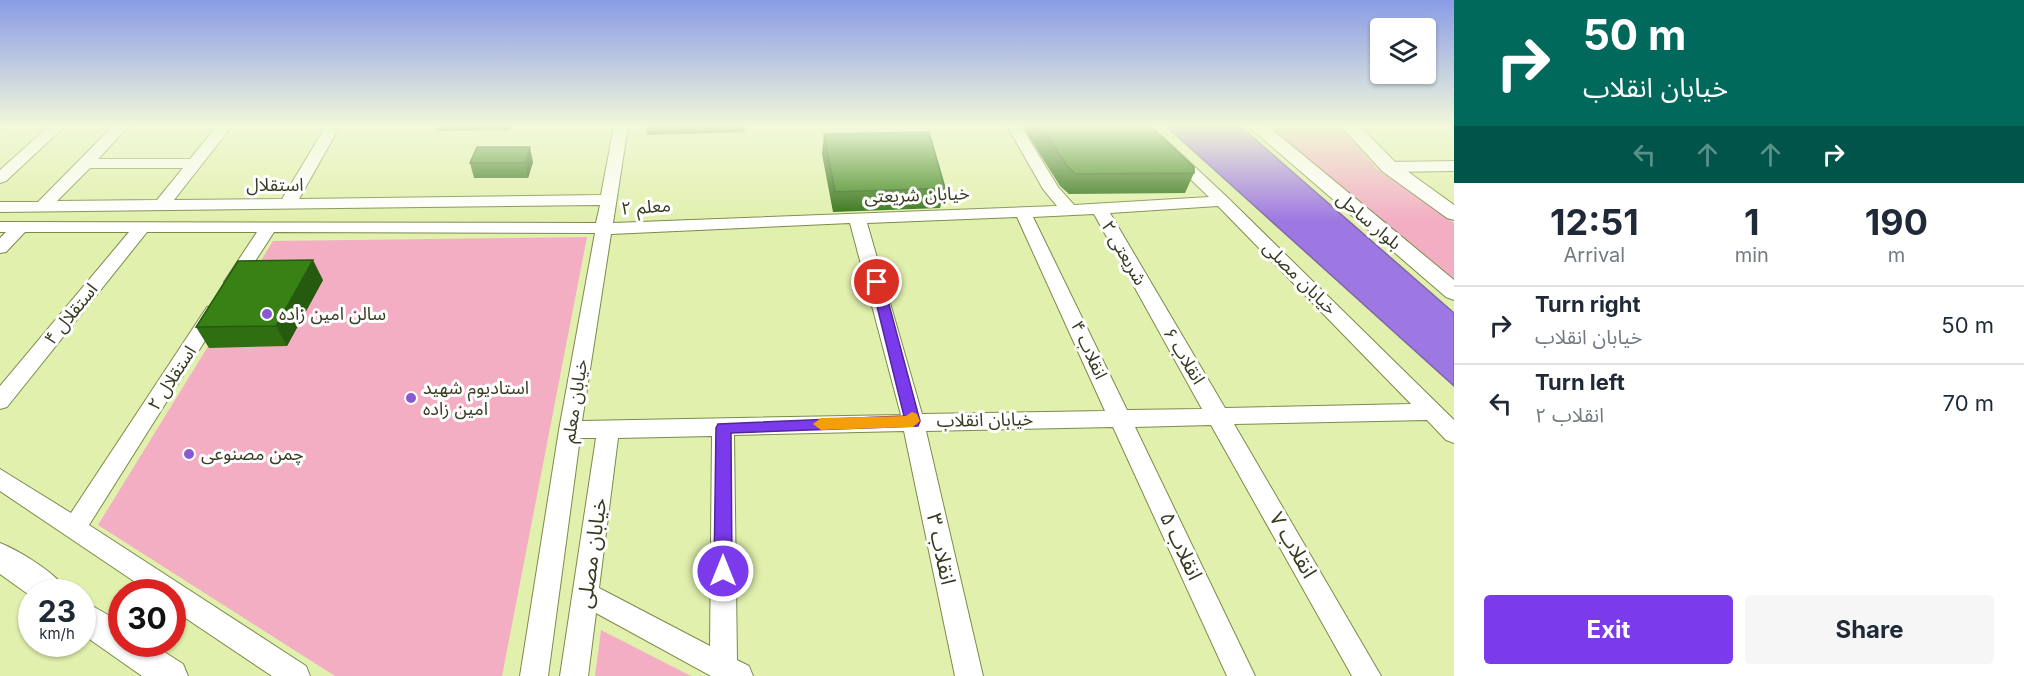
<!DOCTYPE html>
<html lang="en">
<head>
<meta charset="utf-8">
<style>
	body { margin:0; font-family:Inter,"Noto Sans Arabic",sans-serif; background:#f6f6f7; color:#1f2937; height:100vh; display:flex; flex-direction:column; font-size:22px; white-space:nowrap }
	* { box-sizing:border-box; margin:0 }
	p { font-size:20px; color:#747a83 }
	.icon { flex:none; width:33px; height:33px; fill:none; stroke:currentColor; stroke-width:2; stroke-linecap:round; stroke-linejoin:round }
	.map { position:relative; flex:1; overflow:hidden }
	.sheet { display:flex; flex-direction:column; background:#fff; width:570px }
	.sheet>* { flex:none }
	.guide { background:#00695c; color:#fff; overflow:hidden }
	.controls { position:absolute; left:1370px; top:18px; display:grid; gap:12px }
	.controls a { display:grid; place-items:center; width:66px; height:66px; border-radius:6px; background:#fff; box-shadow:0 2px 4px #0004; font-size:30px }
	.speed { position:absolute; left:18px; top:579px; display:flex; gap:12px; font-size:30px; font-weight:700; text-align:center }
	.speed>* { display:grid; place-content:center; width:78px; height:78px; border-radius:50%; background:#fff; box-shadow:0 2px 4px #0004; line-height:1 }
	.speed small { font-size:15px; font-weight:400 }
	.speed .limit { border:9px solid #d22; background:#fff; color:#111 }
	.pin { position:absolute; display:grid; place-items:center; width:51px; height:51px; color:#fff; margin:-26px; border:3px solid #fff; border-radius:50%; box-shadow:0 2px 6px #0007 }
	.me { position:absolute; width:66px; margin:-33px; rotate:0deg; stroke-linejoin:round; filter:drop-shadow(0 0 4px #0008) }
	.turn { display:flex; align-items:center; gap:21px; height:126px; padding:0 30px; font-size:27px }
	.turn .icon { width:78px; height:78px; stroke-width:2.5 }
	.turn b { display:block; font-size:42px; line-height:51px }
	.lanes { display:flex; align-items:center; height:57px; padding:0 30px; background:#0003; justify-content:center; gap:30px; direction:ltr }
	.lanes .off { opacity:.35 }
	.eta { display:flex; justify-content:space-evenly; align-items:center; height:102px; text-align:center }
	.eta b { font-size:36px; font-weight:700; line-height:42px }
	.primary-button { display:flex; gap:12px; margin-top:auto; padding:12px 30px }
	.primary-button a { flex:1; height:69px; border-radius:6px; background:#7c3aed; color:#fff; font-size:24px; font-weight:700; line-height:69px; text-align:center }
	.primary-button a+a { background:#f6f6f7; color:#1f2937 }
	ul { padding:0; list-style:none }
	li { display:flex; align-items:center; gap:18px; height:78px; padding:0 30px; border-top:2px solid #e0e1e3 }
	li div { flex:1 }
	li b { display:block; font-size:22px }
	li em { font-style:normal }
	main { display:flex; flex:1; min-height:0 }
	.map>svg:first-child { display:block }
	.green { fill:#f3aec4 }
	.water { fill:#9e78e2; stroke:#7f66a8; stroke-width:1.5 }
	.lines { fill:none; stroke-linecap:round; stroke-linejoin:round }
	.minor-casing { stroke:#7d8a4b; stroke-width:2 }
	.major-casing { stroke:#7d8a4b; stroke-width:2 }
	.minor { fill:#fff; fill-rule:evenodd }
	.major { fill:#fff; fill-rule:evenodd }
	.wall { fill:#2f6f12 }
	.shaded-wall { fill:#265a0f }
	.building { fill:#378115; stroke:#265a0f; stroke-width:1.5 }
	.route { fill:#7c3aed; stroke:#51269a; stroke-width:1.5 }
	.slow { fill:#f59e0b }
	.poi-dot { fill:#8859d2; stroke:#fff; stroke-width:2 }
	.labels { text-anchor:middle; stroke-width:6; stroke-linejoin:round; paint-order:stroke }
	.street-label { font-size:18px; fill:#363b21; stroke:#fff }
	.poi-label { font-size:18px; fill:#363b21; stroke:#fff; text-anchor:start }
	.near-street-label { font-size:21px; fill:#363b21; stroke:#fff }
</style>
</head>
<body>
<main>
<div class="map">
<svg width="1454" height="676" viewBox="0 0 1454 676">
	<rect width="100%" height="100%" fill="#e1f0ad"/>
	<path class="green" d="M 1270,126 L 1340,126 L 1377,169 L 1454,223 L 1454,281 Z
		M 587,237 L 502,676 L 335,676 L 98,525 L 273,241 Z
		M 601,630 L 691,676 L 595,676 Z"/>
	<path class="water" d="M 1166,126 L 1240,126 L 1454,313 L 1454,386 Z"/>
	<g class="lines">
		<g class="minor-casing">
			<path id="minor" d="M 0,126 L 8,126 L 0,131 Z
				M 49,126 L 65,126 L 6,181 L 0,183 L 0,170 Z
				M 113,126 L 129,126 L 98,159 L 190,159 L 217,126 L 232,126 L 174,200 L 282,199 L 326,126 L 340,126 L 299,199 L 601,195 L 614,126 L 628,126 L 613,223 L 1057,206 L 1043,189 L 1007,126 L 1021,126 L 1058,187 L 1074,205 L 1209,197 L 1135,126 L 1151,126 L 1228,198 L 1454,420 L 1454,443 L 1446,440 L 1427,420 L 1234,424 L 1381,676 L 1352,676 L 1211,425 L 1135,427 L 1255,676 L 1227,676 L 1113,427 L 926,431 L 983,676 L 955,676 L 904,431 L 734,435 L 737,660 L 749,666 L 753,676 L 711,676 L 596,613 L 588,676 L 560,676 L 596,438 L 580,438 L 548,676 L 520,676 L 559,430 L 595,233 L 274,232 L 239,286 L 233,288 L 224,282 L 257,232 L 147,232 L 7,407 L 0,409 L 0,386 L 129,232 L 25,232 L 6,252 L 0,253 L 0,238 L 6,232 L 0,232 L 0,222 L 596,223 L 600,205 L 0,212 L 0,202 L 38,202 ZM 90,168 L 183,168 L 157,200 L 57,201 ZM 1218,206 L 1411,404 L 1225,408 L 1110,213 ZM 1094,214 L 1202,409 L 1127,410 L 1033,217 ZM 1017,217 L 1105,411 L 922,414 L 867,223 ZM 850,223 L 901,415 L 582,421 L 611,234 ZM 712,436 L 710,646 L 599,588 L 618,438 Z
				M 1454,161 L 1454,171 L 1389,172 L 1381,167 L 1389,162 Z
				M 214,306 L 221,307 L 223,312 L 89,525 L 306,666 L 310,676 L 272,676 L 172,609 L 172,592 L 150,592 L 0,491 L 0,469 L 71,513 L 207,307 Z"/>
		</g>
		<g class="major-casing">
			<path id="major" d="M 1248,126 L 1268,126 L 1454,280 L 1454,300 L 1446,297 Z
				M 1341,126 L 1360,126 L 1396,163 L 1454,205 L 1454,220 L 1447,218 L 1382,171 Z
				M 0,543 C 18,550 60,575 67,592 L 32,592 L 32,597 L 0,574 Z
				M 82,600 L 122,623 L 122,644 L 152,644 L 183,664 L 188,676 L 142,676 L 82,634 Z"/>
		</g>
		<use href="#minor" class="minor"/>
		<use href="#major" class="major"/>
	</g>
	<path class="wall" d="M 436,126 L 511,126 L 510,130 L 437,131 Z
		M 646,126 L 745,126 L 745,132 L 647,135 Z
		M 1022,126 L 1150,126 L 1194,173 L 1185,193 L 1069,194 L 1060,186 Z
		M 824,134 L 945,188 L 940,208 L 833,212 L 822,154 Z
		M 533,162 L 528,178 L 474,178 L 470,163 Z
		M 323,280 L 287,346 L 209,348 L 196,327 Z"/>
	<path class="shaded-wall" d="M 530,147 L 533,162 L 528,178 L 525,163 Z
		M 313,260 L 323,280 L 287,346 L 276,326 Z"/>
	<path class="building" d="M 1041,126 L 1150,126 L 1194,167 L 1194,173 L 1076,174 L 1067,166 Z
		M 929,132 L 945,188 L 835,192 L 824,134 Z
		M 477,147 L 530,147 L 525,163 L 470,163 Z
		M 313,260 L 276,326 L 196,327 L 238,261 Z"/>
	<linearGradient id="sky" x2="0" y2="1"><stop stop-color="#8a9ce6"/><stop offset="0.57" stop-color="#f2f8da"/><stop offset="1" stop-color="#f2f8da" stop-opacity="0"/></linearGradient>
	<rect width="1454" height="221" fill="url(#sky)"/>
	<path class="route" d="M 877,277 L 883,282 L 920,421 L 918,426 L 731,433 L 732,571 L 729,577 L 723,579 L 717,577 L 714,571 L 716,428 L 718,424 L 904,416 L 871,282 Z"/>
	<path class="slow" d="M 912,412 L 917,414 L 920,421 L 913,427 L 821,430 L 813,424 L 821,418 L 906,416 Z"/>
	<g class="poi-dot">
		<circle cx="267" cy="314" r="6"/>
		<circle cx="411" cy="398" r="6"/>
		<circle cx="189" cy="454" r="6"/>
	</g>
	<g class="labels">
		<g class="street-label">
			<text x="275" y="191">استقلال</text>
			<text transform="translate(917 195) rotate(-2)" y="6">خیابان شریعتی</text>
			<text transform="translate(646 207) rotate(-4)" y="6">معلم ۲</text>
			<text transform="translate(1369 221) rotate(40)" y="6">بلوار ساحل</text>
			<text transform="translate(1124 253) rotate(60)" y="6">شریعتی ۲</text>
			<text transform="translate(1300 278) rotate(45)" y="6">خیابان مصلی</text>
			<text transform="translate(71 314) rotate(-51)" y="6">استقلال ۴</text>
			<text transform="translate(1089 350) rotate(65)" y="6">انقلاب ۴</text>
			<text transform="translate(1184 356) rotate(59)" y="6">انقلاب ۶</text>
			<text transform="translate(172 378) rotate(-57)" y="6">استقلال ۲</text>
			<text transform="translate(575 401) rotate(-81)" y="6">خیابان معلم</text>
			<text transform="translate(985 420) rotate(-1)" y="6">خیابان انقلاب</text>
		</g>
		<g class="poi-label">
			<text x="279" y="320">سالن امین زاده</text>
			<text x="423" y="394">استادیوم شهید<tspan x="423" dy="21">امین زاده</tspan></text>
			<text x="201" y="460">چمن مصنوعی</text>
		</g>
		<g class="near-street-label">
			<text transform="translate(1293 545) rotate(60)" y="7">انقلاب ۷</text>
			<text transform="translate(1181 546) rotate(65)" y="7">انقلاب ۵</text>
			<text transform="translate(941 549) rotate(78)" y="7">انقلاب ۳</text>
			<text transform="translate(592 553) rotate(-82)" y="7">خیابان مصلی</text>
		</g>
	</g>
</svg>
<div class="controls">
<a><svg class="icon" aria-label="layers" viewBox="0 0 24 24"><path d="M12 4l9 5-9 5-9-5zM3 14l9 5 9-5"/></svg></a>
</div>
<div class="speed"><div>23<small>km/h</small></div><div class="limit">30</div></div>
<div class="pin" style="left:877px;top:282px;background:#d93025"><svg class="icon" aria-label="arrive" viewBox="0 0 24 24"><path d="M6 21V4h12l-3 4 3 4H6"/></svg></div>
<svg class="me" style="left:723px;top:571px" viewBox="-20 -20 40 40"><circle r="17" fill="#7c3aed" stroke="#fff" stroke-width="3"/><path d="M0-11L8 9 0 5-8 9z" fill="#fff"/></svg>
</div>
<section class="sheet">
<div class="guide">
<div class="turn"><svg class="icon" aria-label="right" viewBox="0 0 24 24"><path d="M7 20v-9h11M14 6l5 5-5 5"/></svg><div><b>50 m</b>خیابان انقلاب</div></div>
<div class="lanes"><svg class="icon off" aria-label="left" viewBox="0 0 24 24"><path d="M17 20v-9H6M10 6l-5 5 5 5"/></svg><svg class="icon off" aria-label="ahead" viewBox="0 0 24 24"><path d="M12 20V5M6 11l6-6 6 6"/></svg><svg class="icon off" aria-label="ahead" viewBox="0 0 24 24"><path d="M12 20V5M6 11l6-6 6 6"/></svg><svg class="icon" aria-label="right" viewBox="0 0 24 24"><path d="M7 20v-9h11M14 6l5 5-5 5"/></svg></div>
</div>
<div class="eta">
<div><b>12:51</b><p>Arrival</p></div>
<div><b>1</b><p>min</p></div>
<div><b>190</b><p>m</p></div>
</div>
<ul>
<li><svg class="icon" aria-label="right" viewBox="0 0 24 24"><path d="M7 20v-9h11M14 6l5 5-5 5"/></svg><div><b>Turn right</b><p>خیابان انقلاب</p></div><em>50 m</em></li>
<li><svg class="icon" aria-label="left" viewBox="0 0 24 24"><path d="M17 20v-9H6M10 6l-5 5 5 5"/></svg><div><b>Turn left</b><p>انقلاب ۲</p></div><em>70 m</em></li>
</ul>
<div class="primary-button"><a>Exit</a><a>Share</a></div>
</section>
</main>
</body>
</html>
